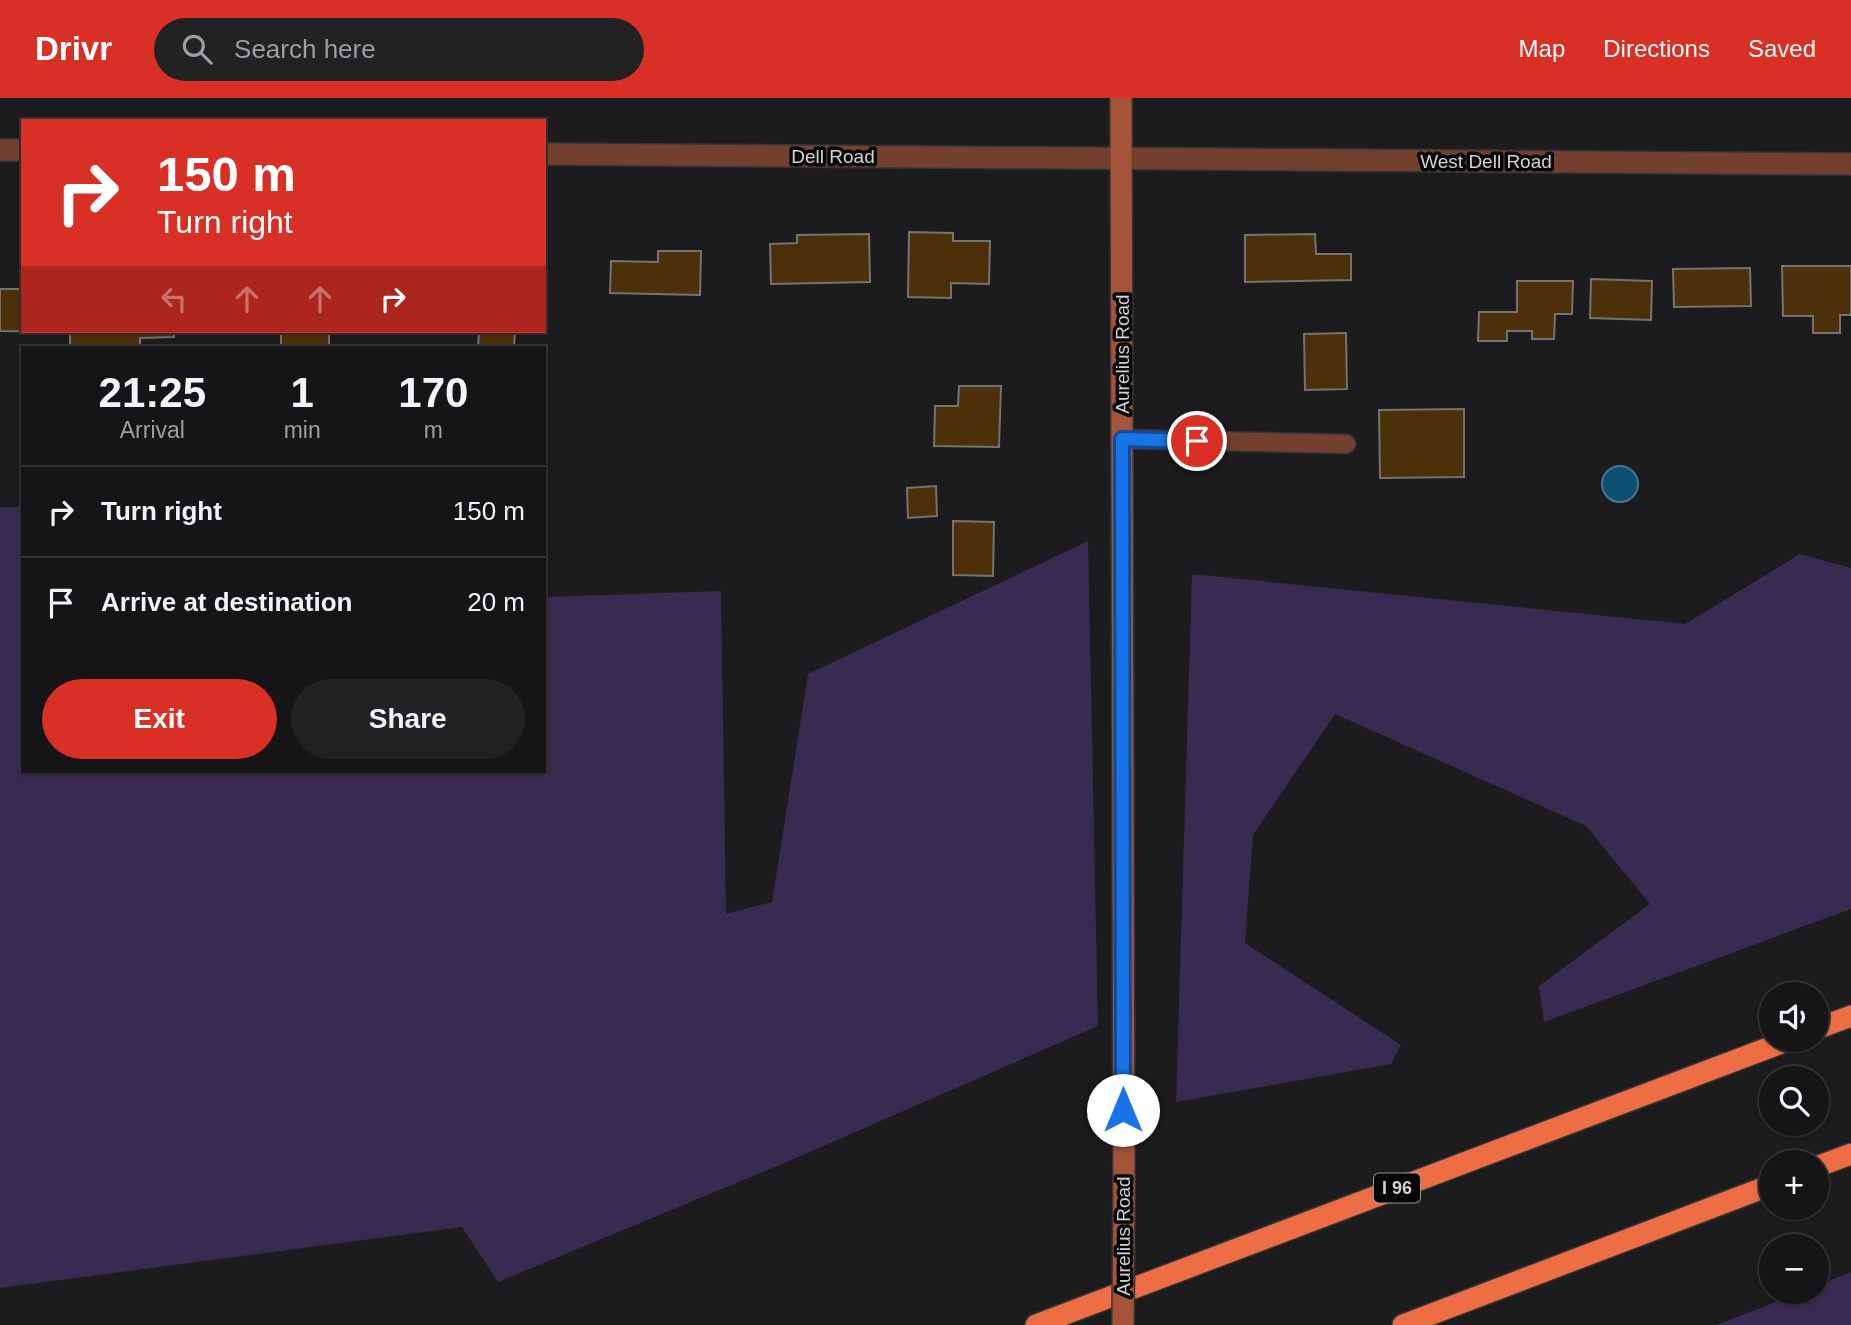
<!DOCTYPE html>
<html lang="en">
<head>
<meta charset="utf-8">
<style>
	body { margin:0; font-family:Helvetica,sans-serif; background:#222123; color:#f1f3f6; height:100vh; display:flex; flex-direction:column; font-size:26px; white-space:nowrap }
	* { box-sizing:border-box; margin:0 }
	p { font-size:23px; color:#9d9ea1 }
	.icon { flex:none; width:38px; height:38px; fill:none; stroke:currentColor; stroke-width:2; stroke-linecap:round; stroke-linejoin:round }
	.map { position:relative; flex:1; overflow:hidden }
	.details { position:absolute; left:21px; top:248px; width:525px; height:427px; display:flex; flex-direction:column; background:#151416; border-radius:0px; box-shadow:0 2px 5px #0004,0 0 0 2px #343335 }
	.details>* { flex:none }
	.hud { position:absolute; left:21px; top:21px; width:525px; height:214px; border-radius:0px; box-shadow:0 2px 5px #0004,0 0 0 2px #343335; background:#d93025; color:#fff; overflow:hidden }
	.fabs { position:absolute; left:1759px; top:884px; display:grid; gap:14px }
	.fabs a { display:grid; place-items:center; width:70px; height:70px; border-radius:50%; background:#151416; box-shadow:0 2px 5px #0004,0 0 0 2px #343335; font-size:35px }
	.pin { position:absolute; display:grid; place-items:center; width:60px; height:60px; color:#fff; margin:-30px; border:4px solid #fff; border-radius:50%; box-shadow:0 2px 7px #0007 }
	.me { position:absolute; width:77px; margin:-38px; rotate:0deg; stroke-linejoin:round; filter:drop-shadow(0 0 5px #0008) }
	.turn { display:flex; align-items:center; gap:24px; height:147px; padding:0 21px; font-size:32px }
	.turn .icon { width:91px; height:91px; stroke-width:2.5 }
	.turn b { display:block; font-size:49px; line-height:60px }
	.lanes { display:flex; align-items:center; height:66px; padding:0 21px; background:#0003; justify-content:center; gap:35px; direction:ltr }
	.lanes .off { opacity:.35 }
	.eta { display:flex; justify-content:space-evenly; align-items:center; height:119px; text-align:center }
	.eta b { font-size:42px; font-weight:700; line-height:49px }
	.button { display:flex; gap:14px; margin-top:auto; padding:14px 21px }
	.button a { flex:1; height:80px; border-radius:42px; background:#d93025; color:#fff; font-size:28px; font-weight:700; line-height:80px; text-align:center }
	.button a+a { background:#222123; color:#f1f3f6 }
	ul { padding:0; list-style:none }
	li { display:flex; align-items:center; gap:21px; height:91px; padding:0 21px; border-top:2px solid #343335 }
	li div { flex:1 }
	li b { display:block; font-size:26px }
	li em { font-style:normal }
	header { display:flex; align-items:center; gap:42px; box-sizing:border-box; height:98px; padding:0 35px; background:#d93025; color:#fff }
	header strong { font-size:33px }
	nav { display:flex; gap:38px; margin-inline-start:auto; font-size:24px }
	.search { width:490px; height:63px; background:#222123; display:flex; align-items:center; gap:18px; box-sizing:border-box; padding:0 24px; border-radius:38px; color:#9d9ea1; font-size:26px }
	.map>svg:first-child { display:block }
	.green { fill:#372b51 }
	.water { fill:#0d5074; stroke:#487791; stroke-width:2 }
	.building { fill:#4c300a; stroke:#75726f; stroke-width:2 }
	.lines { fill:none; stroke-linecap:round; stroke-linejoin:round }
	.lane-casing { stroke:#353537; stroke-width:21 }
	.street-casing { stroke:#353537; stroke-width:24 }
	.secondary-casing { stroke:#353537; stroke-width:24 }
	.highway-casing { stroke:#353537; stroke-width:24 }
	.lane { stroke:#734030; stroke-width:18 }
	.street { stroke:#734030; stroke-width:21 }
	.secondary { stroke:#a55339; stroke-width:21 }
	.highway { stroke:#ed6e44; stroke-width:21 }
	.secondary-bridge-casing { stroke:#353537; stroke-width:24; stroke-linecap:butt }
	.secondary-bridge { stroke:#a55339; stroke-width:21 }
	.route-casing { stroke:#114b97; stroke-width:18 }
	.route { stroke:#1a73e8; stroke-width:12 }
	.labels { text-anchor:middle; stroke-width:7; stroke-linejoin:round; paint-order:stroke }
	.shield { fill:#060607; stroke:#959596; stroke-width:2 }
	.shield-label { font-size:18px; font-weight:bold; fill:#d2d2d4 }
	.street-label { font-size:19px; fill:#d2d2d4; stroke:#060607 }
</style>
</head>
<body>
<header>
<strong>Drivr</strong>
<div class="search"><svg class="icon" aria-label="search" viewBox="0 0 24 24"><circle cx="10" cy="10" r="6"/><path d="M15 15l6 6"/></svg>Search here</div>
<nav><a>Map</a><a>Directions</a><a>Saved</a></nav>
</header>
<div class="map">
<svg width="1851" height="1227" viewBox="0 0 1851 1227">
	<rect width="100%" height="100%" fill="#1c1b1e"/>
	<path class="green" d="M 0,409 L 23,409 L 23,674 L 544,674 L 544,499 L 721,493 L 726,816 L 772,804 L 808,576 L 1088,443 L 1098,928 L 782,1066 L 498,1184 L 462,1129 L 0,1190 Z
		M 1800,456 L 1851,470 L 1851,811 L 1544,924 L 1539,888 L 1650,806 L 1586,728 L 1335,616 L 1253,737 L 1245,845 L 1401,947 L 1391,966 L 1176,1004 L 1192,476 L 1685,526 Z
		M 1851,1174 L 1851,1227 L 1716,1227 L 1802,1194 L 1816,1194 L 1817,1188 Z"/>
	<path class="water" d="M1602 386a18 18 0 1 1 36 0a18 18 0 1 1-36 0Z"/>
	<path class="building" d="M 909,134 L 953,135 L 953,143 L 990,143 L 989,186 L 951,185 L 951,200 L 908,199 Z
		M 869,136 L 870,184 L 771,186 L 770,146 L 797,145 L 797,137 Z
		M 1315,136 L 1316,156 L 1351,156 L 1351,182 L 1245,184 L 1245,137 Z
		M 658,153 L 701,153 L 700,197 L 610,195 L 611,163 L 658,164 Z
		M 1782,168 L 1851,168 L 1851,217 L 1840,217 L 1840,235 L 1813,235 L 1813,218 L 1783,218 Z
		M 1750,170 L 1751,208 L 1674,209 L 1673,171 Z
		M 1591,181 L 1652,183 L 1651,222 L 1590,220 Z
		M 1517,183 L 1573,183 L 1572,216 L 1555,216 L 1554,241 L 1532,241 L 1532,233 L 1507,233 L 1507,243 L 1478,243 L 1479,214 L 1517,214 Z
		M 0,191 L 23,191 L 23,233 L 56,234 L 0,233 Z
		M 70,233 L 174,233 L 174,239 L 140,240 L 140,250 L 70,250 Z
		M 281,233 L 329,233 L 329,250 L 281,250 Z
		M 479,233 L 515,233 L 514,250 L 478,250 Z
		M 1346,235 L 1347,291 L 1305,292 L 1304,236 Z
		M 959,288 L 1001,288 L 999,349 L 934,348 L 935,308 L 958,308 Z
		M 1464,311 L 1464,379 L 1380,380 L 1379,312 Z
		M 936,388 L 937,418 L 908,420 L 907,390 Z
		M 953,423 L 994,424 L 993,478 L 953,477 Z"/>
	<g class="lines">
		<g class="lane-casing">
			<path id="lane" d="M 1122,341 L 1346,346"/>
		</g>
		<g class="street-casing">
			<path id="street" d="M 0,52 L 23,52
				M 544,56 L 1851,66"/>
		</g>
		<g class="secondary-casing">
			<path id="secondary" d="M 1121,0 L 1124,1094"/>
		</g>
		<g class="highway-casing">
			<path id="highway" d="M 1816,931 L 1851,918
				M 1816,1069 L 1851,1056
				M 1036,1227 L 1789,942
				M 1403,1227 L 1771,1087"/>
		</g>
		<use href="#lane" class="lane"/>
		<use href="#street" class="street"/>
		<use href="#secondary" class="secondary"/>
		<use href="#highway" class="highway"/>
		<g class="secondary-bridge-casing">
			<path id="secondary-bridge" d="M 1123,1227 L 1124,1094"/>
		</g>
		<use href="#secondary-bridge" class="secondary-bridge"/>
	</g>
	<g class="lines">
		<g class="route-casing">
			<path id="route" d="M 1123,1012 L 1122,341 L 1197,343"/>
		</g>
		<use href="#route" class="route"/>
	</g>
	<g class="labels">
		<rect class="shield" x="1374" y="1075.5" width="46" height="29" rx="5"/>
		<g class="shield-label">
			<text x="1397" y="1096">I 96</text>
		</g>
		<g class="street-label">
			<text x="833" y="65">Dell Road</text>
			<text x="1486" y="70">West Dell Road</text>
			<text transform="translate(1122 256) rotate(-90)" y="7">Aurelius Road</text>
			<text transform="translate(1123 1138) rotate(-90)" y="7">Aurelius Road</text>
		</g>
	</g>
</svg>
<div class="fabs">
<a><svg class="icon" aria-label="sound" viewBox="0 0 24 24"><path d="M4 9h4l5-4v14l-5-4H4zM17 9q2 3 0 6"/></svg></a>
<a><svg class="icon" aria-label="search" viewBox="0 0 24 24"><circle cx="10" cy="10" r="6"/><path d="M15 15l6 6"/></svg></a>
<a>+</a>
<a>−</a>
</div>
<div class="pin" style="left:1197px;top:343px;background:#d93025"><svg class="icon" aria-label="arrive" viewBox="0 0 24 24"><path d="M6 21V4h12l-3 4 3 4H6"/></svg></div>
<svg class="me" style="left:1123px;top:1012px" viewBox="-20 -20 40 40"><circle r="19" fill="#fff"/><path d="M0-13L10 11 0 6-10 11z" fill="#1a73e8"/></svg>
<div class="hud">
<div class="turn"><svg class="icon" aria-label="right" viewBox="0 0 24 24"><path d="M7 20v-9h11M14 6l5 5-5 5"/></svg><div><b>150 m</b>Turn right</div></div>
<div class="lanes"><svg class="icon off" aria-label="left" viewBox="0 0 24 24"><path d="M17 20v-9H6M10 6l-5 5 5 5"/></svg><svg class="icon off" aria-label="ahead" viewBox="0 0 24 24"><path d="M12 20V5M6 11l6-6 6 6"/></svg><svg class="icon off" aria-label="ahead" viewBox="0 0 24 24"><path d="M12 20V5M6 11l6-6 6 6"/></svg><svg class="icon" aria-label="right" viewBox="0 0 24 24"><path d="M7 20v-9h11M14 6l5 5-5 5"/></svg></div>
</div>
<section class="details">
<div class="eta">
<div><b>21:25</b><p>Arrival</p></div>
<div><b>1</b><p>min</p></div>
<div><b>170</b><p>m</p></div>
</div>
<ul>
<li><svg class="icon" aria-label="right" viewBox="0 0 24 24"><path d="M7 20v-9h11M14 6l5 5-5 5"/></svg><div><b>Turn right</b></div><em>150 m</em></li>
<li><svg class="icon" aria-label="arrive" viewBox="0 0 24 24"><path d="M6 21V4h12l-3 4 3 4H6"/></svg><div><b>Arrive at destination</b></div><em>20 m</em></li>
</ul>
<div class="button"><a>Exit</a><a>Share</a></div>
</section>
</div>
</body>
</html>
